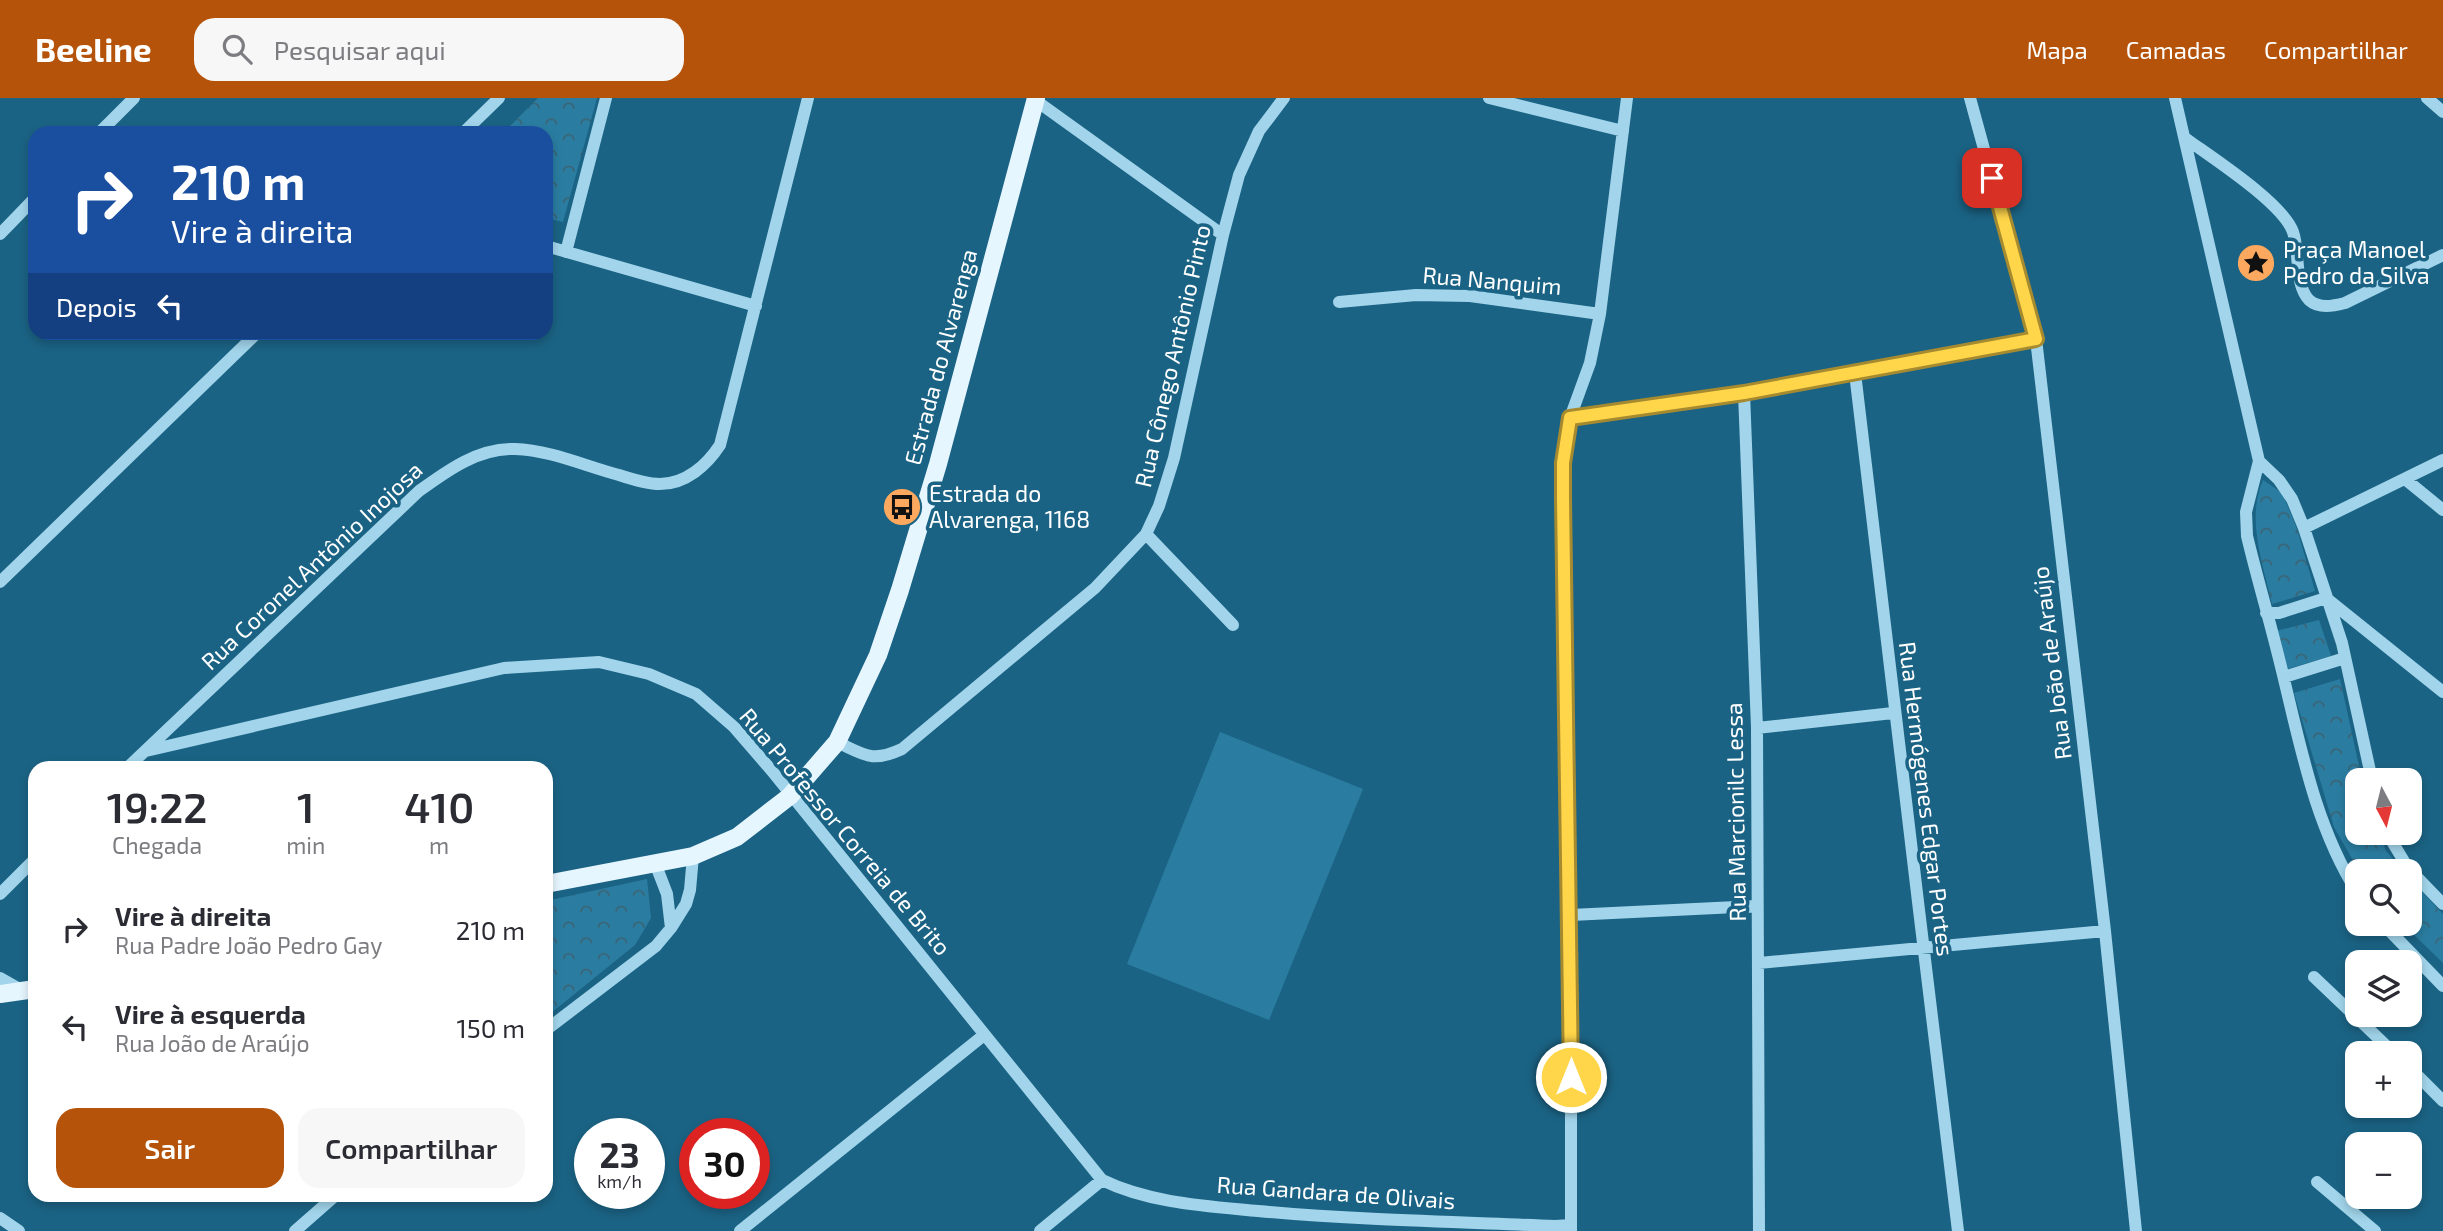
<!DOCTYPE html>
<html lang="pt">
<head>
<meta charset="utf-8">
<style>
	body { margin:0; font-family:"Exo 2",sans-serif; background:#f7f7f7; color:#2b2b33; height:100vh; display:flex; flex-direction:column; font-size:26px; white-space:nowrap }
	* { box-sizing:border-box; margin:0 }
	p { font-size:23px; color:#7c7c81 }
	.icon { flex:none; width:38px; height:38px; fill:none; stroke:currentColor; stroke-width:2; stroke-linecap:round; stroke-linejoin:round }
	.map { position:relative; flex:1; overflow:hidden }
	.details { position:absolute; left:28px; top:663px; width:525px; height:441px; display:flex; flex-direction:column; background:#fff; border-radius:21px; box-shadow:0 4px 10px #0003 }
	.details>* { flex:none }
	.top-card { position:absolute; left:28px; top:28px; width:525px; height:214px; border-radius:21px; box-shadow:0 4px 10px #0003; background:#1a4fa0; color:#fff; overflow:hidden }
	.needle { width:46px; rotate:173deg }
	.controls { position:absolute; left:2345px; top:670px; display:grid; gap:14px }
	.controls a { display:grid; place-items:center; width:77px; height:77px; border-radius:14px; background:#fff; box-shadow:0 4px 10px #0003; font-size:35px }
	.speed { position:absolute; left:574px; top:1020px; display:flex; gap:14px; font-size:35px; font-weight:700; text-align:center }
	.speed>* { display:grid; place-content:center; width:91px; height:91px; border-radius:50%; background:#fff; box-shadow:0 4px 10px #0003; line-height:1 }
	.speed small { font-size:18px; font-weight:400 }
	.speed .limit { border:10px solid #d22; background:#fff; color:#111 }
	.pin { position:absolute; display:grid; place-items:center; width:60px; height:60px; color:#fff; margin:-30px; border-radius:14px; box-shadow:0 4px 10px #0006 }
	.me { position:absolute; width:77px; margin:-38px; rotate:0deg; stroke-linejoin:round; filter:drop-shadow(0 0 5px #0008) }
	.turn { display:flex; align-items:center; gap:24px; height:147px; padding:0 28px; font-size:32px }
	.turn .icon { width:91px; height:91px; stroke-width:2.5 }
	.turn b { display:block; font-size:49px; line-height:60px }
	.then { display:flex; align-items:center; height:66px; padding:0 28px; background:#0003; gap:14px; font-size:26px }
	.eta { display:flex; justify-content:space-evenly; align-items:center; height:119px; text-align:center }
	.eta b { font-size:42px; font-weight:600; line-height:49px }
	.cta { display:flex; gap:14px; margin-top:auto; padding:14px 28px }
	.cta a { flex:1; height:80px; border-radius:21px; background:#b45309; color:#fff; font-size:28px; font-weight:600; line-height:80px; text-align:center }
	.cta a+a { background:#f7f7f7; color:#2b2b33 }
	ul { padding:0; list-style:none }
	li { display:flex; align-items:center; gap:21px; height:98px; padding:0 28px }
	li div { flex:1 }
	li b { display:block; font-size:26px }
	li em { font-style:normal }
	header { display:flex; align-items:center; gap:42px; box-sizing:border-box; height:98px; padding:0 35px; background:#b45309; color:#fff }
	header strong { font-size:33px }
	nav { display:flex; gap:38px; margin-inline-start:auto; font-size:24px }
	.search { width:490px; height:63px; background:#f7f7f7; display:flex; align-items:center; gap:18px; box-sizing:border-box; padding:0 24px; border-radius:21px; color:#7c7c81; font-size:26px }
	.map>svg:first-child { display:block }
	.park { fill:url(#park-crowns) }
	.garden { fill:#2a7da1 }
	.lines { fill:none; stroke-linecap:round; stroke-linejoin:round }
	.minor { stroke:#a2d5eb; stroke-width:12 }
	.major { stroke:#e6f6ff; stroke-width:18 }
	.route-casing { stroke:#a68a30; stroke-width:18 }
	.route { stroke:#ffd54a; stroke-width:12 }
	.labels { text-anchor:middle; stroke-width:7; stroke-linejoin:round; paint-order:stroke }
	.poi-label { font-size:23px; fill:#fff; stroke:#1b6384; text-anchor:start }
	.street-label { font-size:23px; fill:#fff; stroke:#1b6384 }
</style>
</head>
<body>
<header>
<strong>Beeline</strong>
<div class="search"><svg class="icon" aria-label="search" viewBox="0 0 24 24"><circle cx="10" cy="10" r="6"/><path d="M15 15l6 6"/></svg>Pesquisar aqui</div>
<nav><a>Mapa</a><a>Camadas</a><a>Compartilhar</a></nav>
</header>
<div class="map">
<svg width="2443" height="1133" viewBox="0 0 2443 1133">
	<defs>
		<pattern id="park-crowns" width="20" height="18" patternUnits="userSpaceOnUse" patternTransform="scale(1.75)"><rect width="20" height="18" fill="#2a7da1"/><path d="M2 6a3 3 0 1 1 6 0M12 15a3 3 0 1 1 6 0" fill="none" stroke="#3b6476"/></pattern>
	</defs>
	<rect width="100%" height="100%" fill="#1b6384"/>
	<path class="park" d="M 538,0 L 597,0 L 563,124 L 546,120 L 546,35 L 503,35 Z
		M 2263,382 L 2282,395 L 2296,428 L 2315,493 L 2272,506 C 2263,466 2246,421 2263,382 Z
		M 2319,522 L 2331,558 L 2287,571 L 2276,533 Z
		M 2340,581 L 2362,682 L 2357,682 L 2357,735 L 2379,735 L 2386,753 L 2403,773 L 2359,773 L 2334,729 L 2294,595 Z
		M 647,781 L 651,820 L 635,847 L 546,919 L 546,803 Z
		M 2410,781 L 2443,816 L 2443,865 L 2403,826 L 2410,826 Z"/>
	<path class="garden" d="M 1220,634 L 1363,691 L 1269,922 L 1127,866 Z"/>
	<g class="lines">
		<path class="minor" d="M 1489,0 L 1623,33
			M 1970,0 L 2036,241 L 2105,833 L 2136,1133
			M 2175,0 L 2259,363 L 2246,414 L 2247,438 C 2258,484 2272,530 2283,577 C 2301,651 2316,729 2357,794
			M 2427,0 L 2443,14
			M 1035,2 L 1223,137
			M 99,35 L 134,0
			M 463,35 L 499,0
			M 2185,40 C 2211,59 2283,105 2293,134 C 2300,154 2294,186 2309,202 C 2319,211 2333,208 2345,205 L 2443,157
			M 0,136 L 35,100
			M 546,148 L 756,208
			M 566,154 L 606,0
			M 1339,204 L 1416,197 L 1470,198 L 1600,216
			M 1855,275 C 1887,561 1924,847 1958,1133
			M 1744,295 L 1757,630 L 1759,1133
			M 1570,320 L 1744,295 L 2036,241
			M 2259,363 L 2279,382 L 2292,401 L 2304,430 L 2342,545 L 2372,682
			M 2405,381 L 2443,412
			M 2304,430 L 2443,362
			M 1146,436 L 1233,527
			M 0,484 L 258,234
			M 2266,515 L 2279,515 L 2326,500 L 2443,594
			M 2284,579 L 2345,560
			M 1757,630 L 1893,615
			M 837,644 C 865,657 872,665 902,651 L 1095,490 L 1146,436 L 1159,408 L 1174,360 L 1223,137 L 1239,77 L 1259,33 L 1284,0
			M 146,653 L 504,570 L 599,564 L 649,576 L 696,596 L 734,629 L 772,673 L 1102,1082 C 1149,1105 1206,1108 1258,1113 C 1356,1122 1456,1124 1555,1128 L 1571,1127
			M 127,670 L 419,393 C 448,372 478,350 515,351 C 550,352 585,368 619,377 C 631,381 647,386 660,386 C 686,386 707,367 720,347 L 808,0
			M 2387,735 L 2408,770 L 2443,806
			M 655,765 L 667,796 L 671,830
			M 0,796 L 35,761
			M 1571,817 L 1757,808
			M 2383,826 L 2443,888
			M 1759,865 L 2105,833
			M 2314,879 L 2395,956
			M 0,880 L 23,893
			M 546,932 L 656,848 L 671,830 L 686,806 L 690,792 L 693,758
			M 2410,970 L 2443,1003
			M 2317,1084 L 2375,1133
			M 0,1120 L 19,1133
			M 295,1133 L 336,1097
			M 740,1133 L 984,937
			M 1040,1133 L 1102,1082
			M 1571,1133 L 1571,817 L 1563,365 L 1570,320 L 1590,265 L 1600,216 L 1627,0"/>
		<path class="major" d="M 546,786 L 693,758 L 737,739 L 790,698 L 837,644 L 878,557 L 900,492 L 938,366 L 1036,0
			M 0,896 L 35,891"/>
	</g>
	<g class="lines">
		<g class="route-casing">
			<path id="route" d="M 1571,979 L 1563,401 L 1563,365 L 1570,320 L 1744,295 L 2036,241 L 1992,80"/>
		</g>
		<use href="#route" class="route"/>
	</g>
	<defs>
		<g id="sight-disc" transform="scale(2.0125)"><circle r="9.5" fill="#fca85e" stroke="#1b6384"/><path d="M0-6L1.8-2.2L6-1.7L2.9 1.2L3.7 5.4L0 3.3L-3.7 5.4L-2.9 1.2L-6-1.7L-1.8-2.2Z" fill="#111"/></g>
		<g id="bus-disc" transform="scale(2.0125)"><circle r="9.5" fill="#fca85e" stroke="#1b6384"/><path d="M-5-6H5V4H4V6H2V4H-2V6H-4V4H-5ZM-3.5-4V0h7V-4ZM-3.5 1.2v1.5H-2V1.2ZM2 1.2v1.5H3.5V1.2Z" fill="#111"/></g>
	</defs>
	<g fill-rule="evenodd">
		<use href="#sight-disc" x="2256" y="165"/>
		<use href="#bus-disc" x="902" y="409"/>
	</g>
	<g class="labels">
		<g class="poi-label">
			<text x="2283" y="160">Praça Manoel<tspan x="2283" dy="26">Pedro da Silva</tspan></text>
			<text x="929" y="404">Estrada do<tspan x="929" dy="26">Alvarenga, 1168</tspan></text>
		</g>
		<g class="street-label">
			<text transform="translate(1492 183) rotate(5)" y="8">Rua Nanquim</text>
			<text transform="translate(1173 258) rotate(-77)" y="8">Rua Cônego Antônio Pinto</text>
			<text transform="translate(941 259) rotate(-75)" y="8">Estrada do Alvarenga</text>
			<text transform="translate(312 468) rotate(-43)" y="8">Rua Coronel Antônio Inojosa</text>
			<text transform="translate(2052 565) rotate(-97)" y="8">Rua João de Araújo</text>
			<text transform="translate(1926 701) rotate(83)" y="8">Rua Hermógenes Edgar Portes</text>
			<text transform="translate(1736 714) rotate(-91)" y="8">Rua Marcionilc Lessa</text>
			<text transform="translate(845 734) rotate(50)" y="8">Rua Professor Correia de Brito</text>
			<text transform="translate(1336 1095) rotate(4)" y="8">Rua Gandara de Olivais</text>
		</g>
	</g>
</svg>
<div class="controls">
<a><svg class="needle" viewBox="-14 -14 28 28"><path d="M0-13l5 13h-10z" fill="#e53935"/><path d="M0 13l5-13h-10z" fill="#7c7c81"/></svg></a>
<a><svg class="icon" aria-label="search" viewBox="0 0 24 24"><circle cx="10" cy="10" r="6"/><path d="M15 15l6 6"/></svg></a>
<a><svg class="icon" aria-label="layers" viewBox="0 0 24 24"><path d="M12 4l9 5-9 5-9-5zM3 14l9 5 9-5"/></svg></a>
<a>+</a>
<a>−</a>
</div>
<div class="speed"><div>23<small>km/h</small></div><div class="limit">30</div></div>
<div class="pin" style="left:1992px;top:80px;background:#d93025"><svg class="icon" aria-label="arrive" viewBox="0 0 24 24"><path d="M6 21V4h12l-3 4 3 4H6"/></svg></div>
<svg class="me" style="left:1571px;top:979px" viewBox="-20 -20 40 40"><circle r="17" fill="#ffd54a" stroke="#fff" stroke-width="3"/><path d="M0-11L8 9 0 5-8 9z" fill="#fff"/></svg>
<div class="top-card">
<div class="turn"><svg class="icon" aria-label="right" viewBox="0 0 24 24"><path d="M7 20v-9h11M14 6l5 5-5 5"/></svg><div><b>210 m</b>Vire à direita</div></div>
<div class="then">Depois<svg class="icon" aria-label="left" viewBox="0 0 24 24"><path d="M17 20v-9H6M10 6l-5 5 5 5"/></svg></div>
</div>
<section class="details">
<div class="eta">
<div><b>19:22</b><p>Chegada</p></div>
<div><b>1</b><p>min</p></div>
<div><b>410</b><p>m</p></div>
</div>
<ul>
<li><svg class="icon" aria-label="right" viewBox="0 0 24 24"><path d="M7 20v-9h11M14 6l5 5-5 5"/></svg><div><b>Vire à direita</b><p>Rua Padre João Pedro Gay</p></div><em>210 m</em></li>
<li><svg class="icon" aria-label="left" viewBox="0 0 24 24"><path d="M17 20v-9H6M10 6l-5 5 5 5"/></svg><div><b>Vire à esquerda</b><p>Rua João de Araújo</p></div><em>150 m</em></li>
</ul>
<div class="cta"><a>Sair</a><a>Compartilhar</a></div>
</section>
</div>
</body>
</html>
